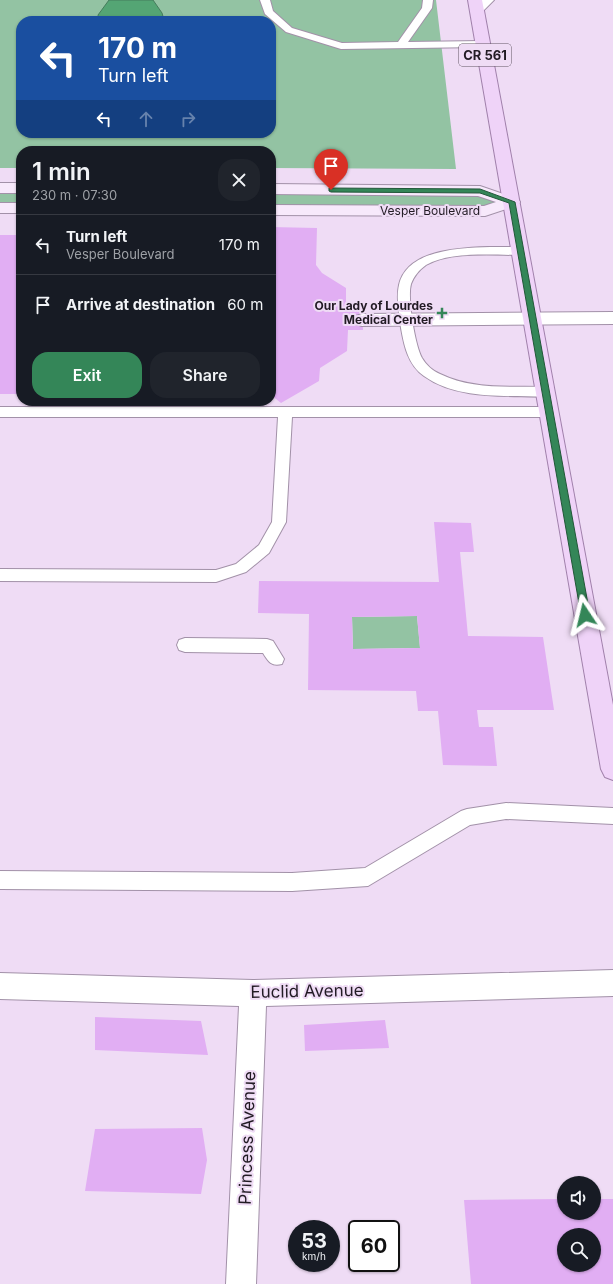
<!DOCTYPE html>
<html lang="en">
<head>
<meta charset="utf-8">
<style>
	body { margin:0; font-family:Inter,sans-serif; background:#20242c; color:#f1f3f6; height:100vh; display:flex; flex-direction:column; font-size:15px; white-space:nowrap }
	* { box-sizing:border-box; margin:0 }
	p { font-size:13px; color:#9ea1a6 }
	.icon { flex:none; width:22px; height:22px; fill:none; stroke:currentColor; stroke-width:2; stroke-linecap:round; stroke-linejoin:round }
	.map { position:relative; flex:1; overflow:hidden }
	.details { position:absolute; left:16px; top:146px; width:260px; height:260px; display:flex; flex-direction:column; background:#171b24; border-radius:16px; box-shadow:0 1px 3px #0004 }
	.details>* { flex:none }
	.hud { position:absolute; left:16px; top:16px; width:260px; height:122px; border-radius:16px; box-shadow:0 1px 3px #0004; background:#1a4fa0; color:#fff; overflow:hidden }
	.controls { position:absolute; left:557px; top:1176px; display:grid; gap:8px }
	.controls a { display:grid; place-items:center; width:44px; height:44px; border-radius:50%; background:#171b24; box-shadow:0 1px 3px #0004; font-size:20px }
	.speed { position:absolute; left:288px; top:1220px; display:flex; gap:8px; font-size:20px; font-weight:700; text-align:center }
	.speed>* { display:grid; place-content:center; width:52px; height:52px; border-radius:50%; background:#171b24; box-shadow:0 1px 3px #0004; line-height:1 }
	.speed small { font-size:10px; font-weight:400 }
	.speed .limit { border:2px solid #111; border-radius:6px; background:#fff; color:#111 }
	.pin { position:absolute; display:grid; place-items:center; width:34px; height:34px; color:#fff; margin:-41px -17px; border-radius:50% 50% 50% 0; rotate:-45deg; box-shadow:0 0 4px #0007 }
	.pin .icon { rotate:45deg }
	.me { position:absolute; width:44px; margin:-22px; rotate:350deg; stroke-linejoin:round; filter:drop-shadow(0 0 3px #0008) }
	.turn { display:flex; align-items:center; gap:14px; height:84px; padding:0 16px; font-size:18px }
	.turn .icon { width:52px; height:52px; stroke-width:2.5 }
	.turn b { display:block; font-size:28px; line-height:34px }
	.lanes { display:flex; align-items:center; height:38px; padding:0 16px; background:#0003; justify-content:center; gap:20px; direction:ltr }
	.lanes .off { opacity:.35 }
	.round { display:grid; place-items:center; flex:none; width:42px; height:42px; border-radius:16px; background:#20242c }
	.headline { display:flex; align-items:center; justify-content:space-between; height:68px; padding:0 16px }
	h1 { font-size:24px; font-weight:600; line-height:30px }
	.action { display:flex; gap:8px; margin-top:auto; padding:8px 16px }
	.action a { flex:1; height:46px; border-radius:16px; background:#348658; color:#fff; font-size:16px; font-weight:600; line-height:46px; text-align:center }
	.action a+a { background:#20242c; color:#f1f3f6 }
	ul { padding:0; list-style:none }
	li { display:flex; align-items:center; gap:12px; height:60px; padding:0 16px; border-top:1px solid #363941 }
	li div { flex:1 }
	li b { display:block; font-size:15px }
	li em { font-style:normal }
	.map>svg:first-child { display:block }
	.green { fill:#93c3a3; fill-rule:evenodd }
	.water { fill:#54a574; stroke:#457c5c }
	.building { fill:#e1aef3; fill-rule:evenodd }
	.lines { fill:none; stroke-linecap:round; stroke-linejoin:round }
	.lane-casing { stroke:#a291a8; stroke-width:2 }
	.street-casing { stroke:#a291a8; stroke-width:2 }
	.secondary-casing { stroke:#a291a8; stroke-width:2 }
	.primary-casing { stroke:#a080ab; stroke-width:2 }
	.lane { fill:#fff; fill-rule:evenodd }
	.street { fill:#fff; fill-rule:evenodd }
	.secondary { fill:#f7e9fb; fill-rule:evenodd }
	.primary { fill:#efd3f8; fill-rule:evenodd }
	.route { fill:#348658; stroke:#225739 }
	.poi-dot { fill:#348658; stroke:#efdcf5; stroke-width:1.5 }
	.labels { text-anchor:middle; stroke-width:4; stroke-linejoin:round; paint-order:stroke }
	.far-street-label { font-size:12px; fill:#221b24; stroke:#efdcf5 }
	.far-poi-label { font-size:12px; font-weight:bold; fill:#221b24; stroke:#efdcf5; text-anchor:end }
	.shield { fill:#efdcf5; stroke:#605563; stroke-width:1 }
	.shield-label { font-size:13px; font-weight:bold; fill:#221b24 }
	.near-street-label { font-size:17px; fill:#221b24; stroke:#efdcf5 }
</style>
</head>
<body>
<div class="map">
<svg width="613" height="1284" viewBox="0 0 613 1284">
	<rect width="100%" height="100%" fill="#efdcf5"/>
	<path class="green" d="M 0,0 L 436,0 L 456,169 L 271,168 L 271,151 L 21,151 L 21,168 L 0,168 ZM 21,21 L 271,21 L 271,133 L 21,133 Z
		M 0,188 L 21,188 L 21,208 L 0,208 Z
		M 271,189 L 480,191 L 512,202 L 485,211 L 271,210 Z
		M 417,616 L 420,648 L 353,649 L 352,617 Z"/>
	<path class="water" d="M 109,0 L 153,0 L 162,13 L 164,20 L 99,21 L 98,15 Z"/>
	<path class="building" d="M 271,227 L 317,228 L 316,265 L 322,273 L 346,288 L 346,308 L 362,308 L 363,330 L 348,330 L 347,351 L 320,368 L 319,381 L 281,403 L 271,395 Z
		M 0,235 L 21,235 L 21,394 L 0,394 Z
		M 434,522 L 471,523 L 474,552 L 460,552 L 468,636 L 543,637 L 554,710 L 477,710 L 479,727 L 493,727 L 497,766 L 443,765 L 438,711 L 418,711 L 416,691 L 308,690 L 309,614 L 258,613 L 259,581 L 439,582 ZM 417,616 L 420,648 L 353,649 L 352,617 Z
		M 95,1017 L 201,1021 L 208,1055 L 95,1050 Z
		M 385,1020 L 389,1048 L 305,1051 L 304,1025 Z
		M 202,1128 L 207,1160 L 201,1194 L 85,1191 L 95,1129 Z
		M 564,1199 L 564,1213 L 594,1213 L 594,1199 L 613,1199 L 613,1284 L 471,1284 L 464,1200 ZM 564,1235 L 594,1235 L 594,1265 L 564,1265 Z"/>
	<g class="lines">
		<g class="lane-casing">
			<path id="lane" d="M 260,0 L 270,0 L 273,11 L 292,28 L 342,43 L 398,42 L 422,8 L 423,0 L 433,0 L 432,8 L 408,42 L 483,41 L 488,44 L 483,47 L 341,49 L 286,32 L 265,14 Z
				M 490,247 L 519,247 L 523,248 L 525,251 L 523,254 L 519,255 C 492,255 450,251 426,265 C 419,270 414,276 411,284 C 407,298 415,345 422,358 C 426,365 433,371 440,374 C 472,390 511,386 545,387 L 550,389 L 552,392 L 550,395 L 545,397 C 506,395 457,400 424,376 C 408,365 404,345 401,328 C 399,315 396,298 399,285 C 407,249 461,248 490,247 Z
				M 0,407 L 548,407 L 553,409 L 555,412 L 553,415 L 548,417 L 292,417 L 286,522 L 269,553 L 246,572 L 216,582 L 0,581 L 0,569 L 216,570 L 236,564 L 259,545 L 272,522 L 278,417 L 0,417 Z
				M 185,638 L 267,639 L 273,641 L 284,659 L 282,664 C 271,667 268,661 263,653 L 185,652 L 179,650 L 177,645 L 179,640 Z
				M 506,803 L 613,808 L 613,824 L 506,819 L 470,825 L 368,886 L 292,891 L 0,889 L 0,871 L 292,873 L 365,868 L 461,811 L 467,809 Z"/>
		</g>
		<g class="street-casing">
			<path id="street" d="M 479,0 L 494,0 L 482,12 L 472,12 L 470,9 Z
				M 613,312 L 613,324 L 362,326 L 356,324 L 353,320 L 356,316 L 362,314 Z
				M 613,970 L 613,996 L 266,1006 L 256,1284 L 226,1284 L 239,1006 L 0,999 L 0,973 L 253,980 Z"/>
		</g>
		<g class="secondary-casing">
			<path id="secondary" d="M 0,183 L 21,183 L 21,193 L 0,193 Z
				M 271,184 L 480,186 L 518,199 L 520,202 L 518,205 L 485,216 L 271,215 L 271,205 L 484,206 L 496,202 L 478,196 L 271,194 Z
				M 0,203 L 21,203 L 21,213 L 0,213 Z"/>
		</g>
		<g class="primary-casing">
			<path id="primary" d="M 468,0 L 482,0 L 613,705 L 613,780 L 605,777 L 601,769 Z"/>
		</g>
		<use href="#lane" class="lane"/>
		<use href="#street" class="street"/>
		<use href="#secondary" class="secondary"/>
		<use href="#primary" class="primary"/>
	</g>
	<path class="route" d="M 329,188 L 480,189 L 515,202 L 590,615 L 588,617 L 582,617 L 581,615 L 509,203 L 480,193 L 331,192 L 329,191 Z"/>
	<path class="poi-dot" d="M440 307h4v4h4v4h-4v4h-4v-4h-4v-4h4z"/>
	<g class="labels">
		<g class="far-street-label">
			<text x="430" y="215">Vesper Boulevard</text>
		</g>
		<g class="far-poi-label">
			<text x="433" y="310">Our Lady of Lourdes<tspan x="433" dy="14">Medical Center</tspan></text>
		</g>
		<rect class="shield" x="459" y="44" width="52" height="22" rx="3"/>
		<g class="shield-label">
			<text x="485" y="60">CR 561</text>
		</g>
		<g class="near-street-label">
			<text transform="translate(307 991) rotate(-1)" y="6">Euclid Avenue</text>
			<text transform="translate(247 1138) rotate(-88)" y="6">Princess Avenue</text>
		</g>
	</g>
</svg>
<div class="controls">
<a><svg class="icon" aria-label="sound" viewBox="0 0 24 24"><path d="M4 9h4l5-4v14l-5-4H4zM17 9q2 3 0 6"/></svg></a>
<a><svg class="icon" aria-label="search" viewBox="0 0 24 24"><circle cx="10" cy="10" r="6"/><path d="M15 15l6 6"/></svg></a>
</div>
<div class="speed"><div>53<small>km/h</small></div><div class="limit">60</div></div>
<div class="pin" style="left:331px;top:190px;background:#d93025"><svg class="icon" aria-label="arrive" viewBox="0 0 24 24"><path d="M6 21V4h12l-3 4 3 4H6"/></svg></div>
<svg class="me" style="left:585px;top:615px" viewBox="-20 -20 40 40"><path d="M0-17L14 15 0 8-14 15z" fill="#348658" stroke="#fff" stroke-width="4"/></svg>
<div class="hud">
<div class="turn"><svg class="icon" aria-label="left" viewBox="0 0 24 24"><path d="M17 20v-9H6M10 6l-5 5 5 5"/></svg><div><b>170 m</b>Turn left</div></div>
<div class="lanes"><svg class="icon" aria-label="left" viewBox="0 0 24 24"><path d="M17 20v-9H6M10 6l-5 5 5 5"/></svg><svg class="icon off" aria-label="ahead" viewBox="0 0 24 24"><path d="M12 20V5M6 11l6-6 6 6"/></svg><svg class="icon off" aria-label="right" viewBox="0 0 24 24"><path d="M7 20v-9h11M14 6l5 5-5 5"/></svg></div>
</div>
<section class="details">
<div class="headline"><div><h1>1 min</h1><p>230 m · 07:30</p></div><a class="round"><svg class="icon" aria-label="close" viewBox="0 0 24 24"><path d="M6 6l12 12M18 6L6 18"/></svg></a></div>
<ul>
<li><svg class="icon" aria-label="left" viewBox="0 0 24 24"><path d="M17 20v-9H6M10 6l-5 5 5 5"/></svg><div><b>Turn left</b><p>Vesper Boulevard</p></div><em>170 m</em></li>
<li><svg class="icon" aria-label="arrive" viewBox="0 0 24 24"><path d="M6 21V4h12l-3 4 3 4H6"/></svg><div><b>Arrive at destination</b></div><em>60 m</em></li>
</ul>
<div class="action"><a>Exit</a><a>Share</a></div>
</section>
</div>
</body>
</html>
